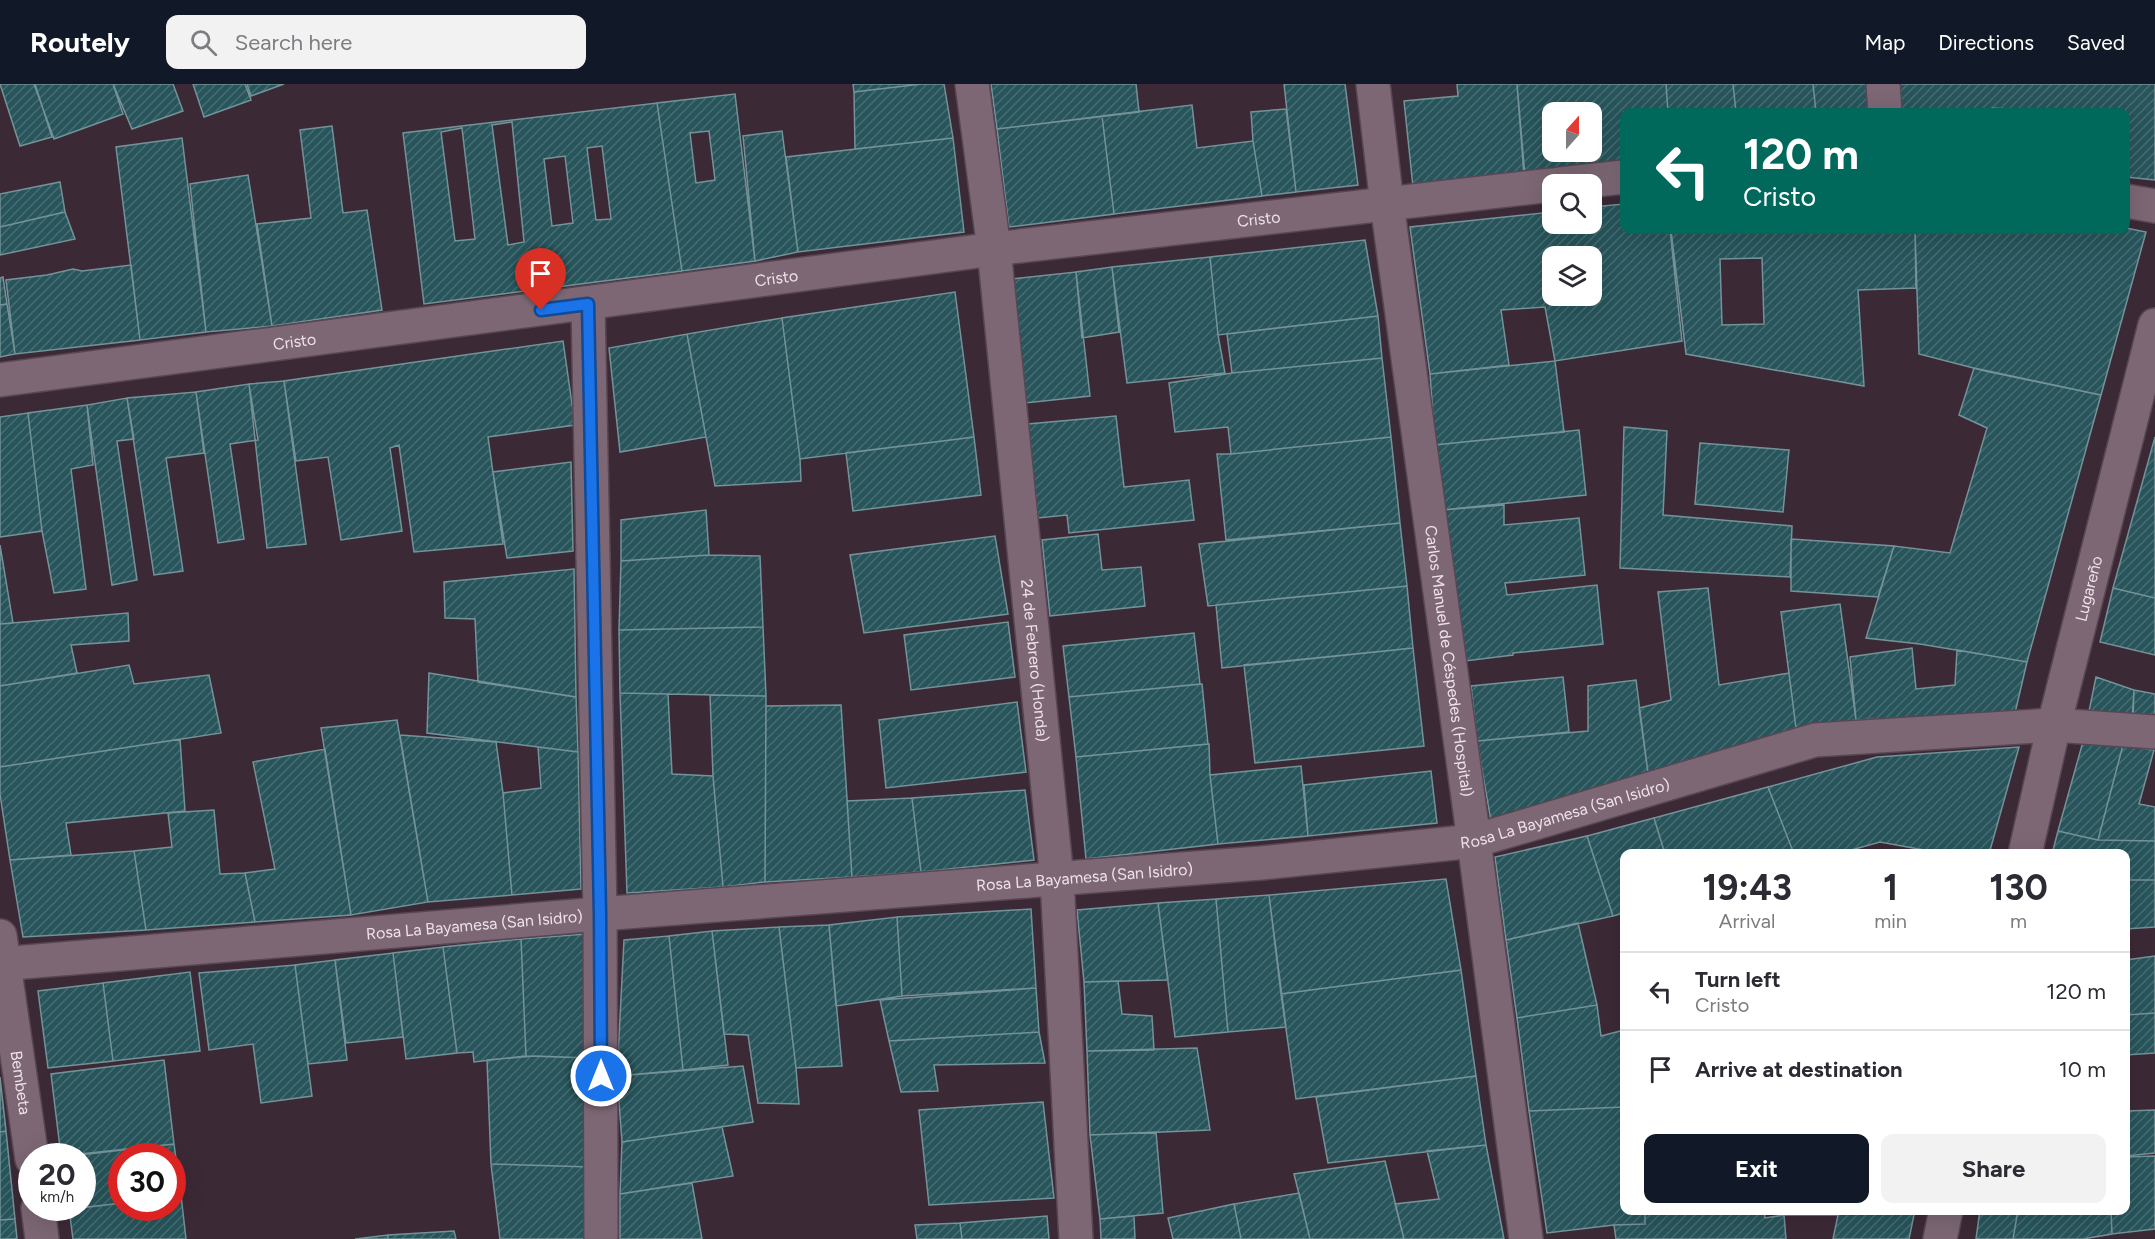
<!DOCTYPE html>
<html lang="en">
<head>
<meta charset="utf-8">
<style>
	body { margin:0; font-family:Figtree,sans-serif; background:#f2f2f3; color:#2b2b33; height:100vh; display:flex; flex-direction:column; font-size:22px; white-space:nowrap }
	* { box-sizing:border-box; margin:0 }
	p { font-size:20px; color:#7c7c81 }
	.icon { flex:none; width:33px; height:33px; fill:none; stroke:currentColor; stroke-width:2; stroke-linecap:round; stroke-linejoin:round }
	.map { position:relative; flex:1; overflow:hidden }
	.details { position:absolute; left:1620px; top:765px; width:510px; height:366px; display:flex; flex-direction:column; background:#fff; border-radius:12px; box-shadow:0 6px 24px #0002 }
	.details>* { flex:none }
	.guide { position:absolute; left:1620px; top:24px; width:510px; height:126px; border-radius:12px; box-shadow:0 6px 24px #0002; background:#00695c; color:#fff; overflow:hidden }
	.needle { width:39px; rotate:21deg }
	.buttons { position:absolute; left:1542px; top:18px; display:grid; gap:12px }
	.buttons a { display:grid; place-items:center; width:60px; height:60px; border-radius:12px; background:#fff; box-shadow:0 6px 24px #0002; font-size:30px }
	.speed { position:absolute; left:18px; top:1059px; display:flex; gap:12px; font-size:30px; font-weight:700; text-align:center }
	.speed>* { display:grid; place-content:center; width:78px; height:78px; border-radius:50%; background:#fff; box-shadow:0 6px 24px #0002; line-height:1 }
	.speed small { font-size:15px; font-weight:400 }
	.speed .limit { border:9px solid #d22; background:#fff; color:#111 }
	.pin { position:absolute; display:grid; place-items:center; width:51px; height:51px; color:#fff; margin:-62px -26px; border-radius:50% 50% 50% 0; rotate:-45deg; box-shadow:0 0 6px #0007 }
	.pin .icon { rotate:45deg }
	.me { position:absolute; width:66px; margin:-33px; rotate:0deg; stroke-linejoin:round; filter:drop-shadow(0 0 4px #0008) }
	.turn { display:flex; align-items:center; gap:21px; height:126px; padding:0 24px; font-size:27px }
	.turn .icon { width:78px; height:78px; stroke-width:2.5 }
	.turn b { display:block; font-size:42px; line-height:51px }
	.eta { display:flex; justify-content:space-evenly; align-items:center; height:102px; text-align:center }
	.eta b { font-size:36px; font-weight:700; line-height:42px }
	.primary-button { display:flex; gap:12px; margin-top:auto; padding:12px 24px }
	.primary-button a { flex:1; height:69px; border-radius:12px; background:#111827; color:#fff; font-size:24px; font-weight:700; line-height:69px; text-align:center }
	.primary-button a+a { background:#f2f2f3; color:#2b2b33 }
	ul { padding:0; list-style:none }
	li { display:flex; align-items:center; gap:18px; height:78px; padding:0 24px; border-top:2px solid #e1e1e2 }
	li div { flex:1 }
	li b { display:block; font-size:22px }
	li em { font-style:normal }
	header { display:flex; align-items:center; gap:36px; box-sizing:border-box; height:84px; padding:0 30px; background:#111827; color:#fff }
	header strong { font-size:28px }
	nav { display:flex; gap:33px; margin-inline-start:auto; font-size:21px }
	.search { width:420px; height:54px; background:#f2f2f3; display:flex; align-items:center; gap:15px; box-sizing:border-box; padding:0 21px; border-radius:12px; color:#7c7c81; font-size:22px }
	.map>svg:first-child { display:block }
	.building { fill:url(#building-hatch); stroke:#749398; stroke-width:1.5; fill-rule:evenodd }
	.lines { fill:none; stroke-linecap:round; stroke-linejoin:round }
	.minor-casing { stroke:#584753; stroke-width:36 }
	.minor { stroke:#7d6775; stroke-width:33 }
	.route-casing { stroke:#114b97; stroke-width:15 }
	.route { stroke:#1a73e8; stroke-width:10 }
	.labels { text-anchor:middle; stroke-width:4.5; stroke-linejoin:round; paint-order:stroke }
	.street-label { font-size:16px; fill:#eee1e9; stroke:#3c2936 }
</style>
</head>
<body>
<header>
<strong>Routely</strong>
<div class="search"><svg class="icon" aria-label="search" viewBox="0 0 24 24"><circle cx="10" cy="10" r="6"/><path d="M15 15l6 6"/></svg>Search here</div>
<nav><a>Map</a><a>Directions</a><a>Saved</a></nav>
</header>
<div class="map">
<svg width="2155" height="1155" viewBox="0 0 2155 1155">
	<defs>
		<pattern id="building-hatch" width="6" height="6" patternUnits="userSpaceOnUse" patternTransform="scale(1.5)"><rect width="6" height="6" fill="#27555b"/><path d="M-1 1l2-2M0 6l6-6M5 7l2-2" fill="none" stroke="#476d73"/></pattern>
	</defs>
	<rect width="100%" height="100%" fill="#3c2936"/>
	<path class="building" d="M 0,0 L 35,0 L 52,53 L 20,62 Z
		M 34,0 L 113,0 L 123,30 L 54,55 Z
		M 113,0 L 173,0 L 183,27 L 132,45 Z
		M 193,0 L 245,0 L 251,16 L 204,33 Z
		M 247,0 L 284,0 L 251,12 Z
		M 853,0 L 922,0 L 854,8 Z
		M 922,0 L 944,0 L 953,54 L 855,65 L 854,8 Z
		M 991,0 L 1136,0 L 1139,28 L 997,45 Z
		M 1284,0 L 1345,0 L 1358,101 L 1296,108 Z
		M 1457,0 L 1517,0 L 1524,92 L 1413,103 L 1404,17 L 1458,12 Z
		M 1517,0 L 1666,0 L 1668,28 L 1624,28 L 1624,79 L 1525,92 ZM 1552,28 L 1592,28 L 1592,68 L 1552,68 Z
		M 1666,0 L 1733,0 L 1736,28 L 1668,28 Z
		M 1733,0 L 1813,0 L 1816,28 L 1736,28 Z
		M 1813,0 L 1871,0 L 1873,28 L 1816,28 Z
		M 1898,0 L 2155,0 L 2155,96 L 2126,93 L 2126,28 L 2065,28 L 1992,24 L 1992,28 L 1900,28 Z
		M 735,10 L 755,177 L 682,187 L 657,19 ZM 709,47 L 715,96 L 696,99 L 690,49 Z
		M 657,19 L 682,187 L 424,220 L 403,49 ZM 512,38 L 524,158 L 508,161 L 492,41 ZM 462,44 L 475,155 L 455,157 L 441,48 ZM 602,62 L 611,135 L 596,136 L 587,64 ZM 565,72 L 573,139 L 552,142 L 544,75 Z
		M 1192,21 L 1197,64 L 1253,57 L 1262,112 L 1114,130 L 1102,32 Z
		M 1286,25 L 1296,108 L 1262,112 L 1253,57 L 1251,28 Z
		M 1102,32 L 1114,130 L 1009,143 L 997,45 Z
		M 332,42 L 343,129 L 367,126 L 382,226 L 272,242 L 257,140 L 311,134 L 300,46 Z
		M 782,47 L 798,168 L 755,177 L 743,52 Z
		M 182,54 L 206,248 L 140,256 L 116,63 Z
		M 953,54 L 964,148 L 798,168 L 786,73 Z
		M 248,91 L 272,242 L 206,248 L 190,100 Z
		M 60,98 L 65,128 L 0,143 L 0,110 Z
		M 1624,120 L 1624,146 L 1670,146 L 1682,257 L 1555,277 L 1545,223 L 1501,226 L 1509,281 L 1430,290 L 1410,143 L 1552,128 L 1552,140 L 1592,140 L 1592,123 ZM 1552,172 L 1592,172 L 1592,212 L 1552,212 Z
		M 65,128 L 75,155 L 0,171 L 0,143 Z
		M 2126,144 L 2146,148 L 2101,311 L 1985,287 L 1919,270 L 1915,146 Z
		M 1671,146 L 1915,146 L 1916,204 L 1858,206 L 1864,302 L 1686,270 ZM 1762,174 L 1764,240 L 1722,241 L 1720,175 Z
		M 1365,156 L 1378,232 L 1218,251 L 1210,173 Z
		M 1210,173 L 1218,251 L 1225,289 L 1127,299 L 1112,183 Z
		M 131,181 L 140,256 L 15,270 L 6,196 L 47,191 L 73,185 L 82,187 Z
		M 1112,183 L 1119,248 L 1082,254 L 1076,188 Z
		M 1076,188 L 1090,312 L 1025,319 L 1012,195 Z
		M 3,193 L 7,220 L 0,221 L 0,194 Z
		M 955,208 L 974,353 L 800,375 L 782,234 Z
		M 7,220 L 15,270 L 0,273 L 0,221 Z
		M 1378,232 L 1382,274 L 1232,289 L 1227,250 Z
		M 782,234 L 800,375 L 801,397 L 715,402 L 687,250 Z
		M 687,250 L 706,353 L 620,368 L 609,264 Z
		M 563,257 L 575,341 L 488,353 L 503,460 L 414,468 L 399,361 L 390,364 L 402,447 L 341,456 L 328,373 L 296,377 L 284,297 Z
		M 1382,274 L 1391,353 L 1231,370 L 1228,343 L 1175,348 L 1169,299 L 1232,289 Z
		M 1555,277 L 1564,348 L 1435,361 L 1430,290 Z
		M 1974,284 L 2101,311 L 2027,578 L 1920,560 L 1866,554 L 1894,462 L 1950,469 L 1987,344 L 1959,331 Z
		M 284,297 L 306,460 L 267,464 L 249,300 Z
		M 249,300 L 258,356 L 230,360 L 244,455 L 218,459 L 196,308 Z
		M 196,308 L 204,369 L 166,374 L 183,487 L 154,491 L 127,314 Z
		M 127,314 L 134,355 L 117,357 L 137,496 L 112,501 L 87,321 Z
		M 87,321 L 93,381 L 71,385 L 86,505 L 54,509 L 42,447 L 28,329 Z
		M 28,329 L 42,447 L 0,453 L 0,333 Z
		M 1116,332 L 1124,403 L 1189,396 L 1194,436 L 1069,449 L 1067,431 L 1038,434 L 1028,340 Z
		M 1624,343 L 1667,347 L 1663,431 L 1792,442 L 1790,493 L 1620,484 Z
		M 1579,346 L 1586,411 L 1442,426 L 1435,361 Z
		M 974,353 L 981,411 L 853,427 L 846,369 Z
		M 1391,353 L 1400,439 L 1226,456 L 1217,370 L 1231,370 Z
		M 2155,353 L 2155,514 L 2113,504 Z
		M 1700,359 L 1789,366 L 1783,428 L 1695,420 Z
		M 571,378 L 573,467 L 507,474 L 493,388 Z
		M 1504,421 L 1504,441 L 1579,434 L 1585,491 L 1505,499 L 1507,511 L 1597,501 L 1603,560 L 1513,569 L 1513,571 L 1465,577 L 1456,504 L 1442,426 Z
		M 706,426 L 709,471 L 621,477 L 621,436 Z
		M 1400,439 L 1407,502 L 1208,522 L 1199,460 Z
		M 1098,450 L 1102,486 L 1141,483 L 1145,522 L 1050,532 L 1042,456 Z
		M 995,452 L 1008,530 L 864,549 L 850,471 Z
		M 1791,455 L 1894,462 L 1878,513 L 1791,507 Z
		M 0,461 L 13,539 L 0,540 Z
		M 709,471 L 760,472 L 763,543 L 619,546 L 621,477 Z
		M 574,485 L 576,613 L 478,598 L 475,535 L 445,534 L 444,498 Z
		M 1407,502 L 1413,564 L 1222,584 L 1216,521 Z
		M 1708,504 L 1719,601 L 1789,589 L 1796,644 L 1648,689 L 1639,624 L 1671,616 L 1658,508 Z
		M 2113,504 L 2155,514 L 2155,571 L 2100,558 Z
		M 1840,520 L 1856,636 L 1796,644 L 1781,528 Z
		M 128,529 L 129,557 L 71,561 L 77,589 L 0,602 L 0,540 Z
		M 1008,538 L 1015,593 L 911,606 L 904,551 Z
		M 763,543 L 766,612 L 620,609 L 619,546 Z
		M 1194,549 L 1200,600 L 1069,613 L 1063,562 Z
		M 1413,564 L 1424,662 L 1255,679 L 1244,581 Z
		M 1912,564 L 1916,605 L 1955,601 L 1957,566 L 2027,578 L 2015,629 L 1856,636 L 1850,573 Z
		M 129,581 L 134,600 L 209,591 L 221,649 L 0,683 L 0,602 Z
		M 429,589 L 576,613 L 578,668 L 427,649 Z
		M 1563,593 L 1569,648 L 1477,657 L 1471,602 Z
		M 2096,593 L 2134,606 L 2132,637 L 2088,632 Z
		M 1636,596 L 1648,689 L 1491,737 L 1477,657 L 1588,647 L 1588,602 Z
		M 1202,600 L 1208,660 L 1076,673 L 1069,613 Z
		M 2134,606 L 2155,610 L 2155,638 L 2133,636 Z
		M 620,609 L 668,610 L 672,690 L 713,692 L 723,803 L 627,809 Z
		M 710,611 L 766,612 L 765,798 L 723,803 L 713,692 Z
		M 1017,618 L 1026,688 L 886,704 L 879,636 Z
		M 841,621 L 852,793 L 765,798 L 766,622 Z
		M 397,636 L 428,818 L 351,831 L 321,644 Z
		M 400,651 L 496,658 L 503,709 L 512,811 L 428,818 Z
		M 2084,654 L 2123,661 L 2098,756 L 2058,747 Z
		M 180,655 L 185,727 L 66,739 L 71,771 L 10,776 L 0,710 L 0,683 Z
		M 1209,660 L 1210,691 L 1218,760 L 1086,775 L 1076,673 Z
		M 2123,661 L 2154,666 L 2139,720 L 2155,723 L 2155,757 L 2098,756 Z
		M 538,663 L 578,668 L 581,805 L 512,811 L 503,709 L 541,704 Z
		M 2019,663 L 1989,770 L 1935,770 L 1935,768 L 1880,758 L 1837,770 L 1794,770 L 1768,703 L 1877,673 Z
		M 325,665 L 351,831 L 255,838 L 245,789 L 275,785 L 253,678 Z
		M 1301,682 L 1308,752 L 1218,760 L 1210,691 Z
		M 1431,687 L 1437,739 L 1308,752 L 1304,701 Z
		M 1768,703 L 1794,770 L 1665,770 L 1654,734 Z
		M 1025,706 L 1034,776 L 921,788 L 912,714 Z
		M 912,714 L 921,788 L 852,793 L 847,717 Z
		M 214,726 L 220,790 L 245,789 L 255,838 L 146,846 L 134,767 L 172,763 L 168,729 Z
		M 1654,734 L 1665,770 L 1624,770 L 1624,829 L 1613,832 L 1587,752 Z
		M 2058,747 L 2098,756 L 2155,757 L 2155,796 L 2126,796 L 2126,770 L 2052,770 Z
		M 1587,752 L 1613,832 L 1506,856 L 1495,773 Z
		M 134,767 L 146,846 L 23,853 L 10,776 Z
		M 1446,795 L 1461,886 L 1281,910 L 1269,811 Z
		M 2126,796 L 2155,796 L 2155,843 L 2126,845 Z
		M 1269,811 L 1286,943 L 1228,948 L 1216,815 Z
		M 1216,815 L 1228,948 L 1175,953 L 1158,819 Z
		M 1158,819 L 1168,896 L 1084,898 L 1077,826 Z
		M 1031,825 L 1036,904 L 902,912 L 897,833 Z
		M 897,833 L 902,912 L 836,922 L 829,841 Z
		M 1578,839 L 1597,921 L 1517,934 L 1506,856 Z
		M 829,841 L 842,982 L 796,984 L 779,843 Z
		M 779,843 L 796,984 L 799,1020 L 758,1019 L 748,951 L 724,950 L 712,847 Z
		M 712,847 L 728,981 L 683,986 L 669,852 Z
		M 586,850 L 590,974 L 526,972 L 521,855 Z
		M 669,852 L 683,986 L 617,992 L 624,856 Z
		M 521,855 L 526,972 L 474,978 L 473,968 L 457,969 L 443,863 Z
		M 443,863 L 457,969 L 406,975 L 393,869 Z
		M 393,869 L 403,953 L 346,959 L 335,876 Z
		M 2155,872 L 2155,929 L 2126,931 L 2126,876 Z
		M 335,876 L 347,976 L 308,980 L 295,881 Z
		M 295,881 L 312,1012 L 261,1019 L 253,960 L 209,966 L 199,889 Z
		M 1461,886 L 1476,992 L 1296,1015 L 1281,910 Z
		M 190,888 L 200,967 L 113,977 L 103,899 Z
		M 1118,897 L 1122,930 L 1152,932 L 1154,966 L 1087,967 L 1084,898 Z
		M 103,899 L 113,977 L 48,984 L 38,907 Z
		M 1036,904 L 1039,948 L 889,957 L 880,916 Z
		M 1597,921 L 1601,952 L 1624,946 L 1624,1023 L 1529,1027 L 1517,934 Z
		M 2155,929 L 2155,969 L 2126,971 L 2126,931 Z
		M 1039,948 L 1045,979 L 934,981 L 938,1007 L 901,1008 L 889,957 Z
		M 1197,964 L 1210,1046 L 1090,1051 L 1087,967 Z
		M 534,972 L 590,974 L 591,1083 L 491,1080 L 487,976 Z
		M 164,976 L 174,1060 L 61,1072 L 51,990 Z
		M 743,982 L 753,1038 L 622,1058 L 617,992 Z
		M 1476,992 L 1486,1061 L 1328,1079 L 1316,1013 Z
		M 0,993 L 6,1047 L 0,1048 Z
		M 1043,1018 L 1054,1114 L 929,1121 L 919,1026 Z
		M 1624,1023 L 1624,1126 L 1645,1126 L 1645,1140 L 1614,1141 L 1547,1149 L 1529,1027 Z
		M 2155,1026 L 2155,1069 L 2126,1072 L 2126,1027 Z
		M 722,1043 L 733,1092 L 620,1110 L 622,1058 Z
		M 6,1047 L 15,1135 L 0,1136 L 0,1048 Z
		M 1156,1048 L 1163,1129 L 1100,1135 L 1090,1051 Z
		M 174,1060 L 181,1111 L 172,1112 L 172,1072 L 122,1072 L 122,1119 L 65,1126 L 65,1124 L 82,1124 L 82,1072 L 71,1072 Z
		M 1486,1061 L 1504,1155 L 1404,1155 L 1395,1120 L 1439,1115 L 1427,1067 Z
		M 2155,1072 L 2155,1145 L 2112,1150 L 2111,1126 L 2126,1126 L 2126,1073 Z
		M 1385,1077 L 1404,1155 L 1310,1155 L 1294,1090 Z
		M 491,1080 L 591,1083 L 588,1155 L 500,1155 Z
		M 692,1099 L 702,1155 L 620,1155 L 620,1110 Z
		M 1299,1109 L 1310,1155 L 1241,1155 L 1234,1120 Z
		M 181,1111 L 186,1155 L 73,1155 L 69,1125 L 122,1119 L 122,1124 L 172,1124 L 172,1112 Z
		M 1234,1120 L 1241,1155 L 1173,1155 L 1168,1134 Z
		M 1645,1126 L 1764,1126 L 1765,1134 L 1784,1131 L 1786,1155 L 1616,1155 L 1614,1141 L 1645,1140 Z
		M 1784,1126 L 1915,1126 L 1909,1155 L 1833,1155 L 1838,1131 L 1784,1131 Z
		M 1980,1126 L 2018,1126 L 2013,1155 L 1976,1155 Z
		M 2018,1126 L 2111,1126 L 2112,1150 L 2083,1155 L 2013,1155 Z
		M 1047,1132 L 1049,1155 L 962,1155 L 960,1139 Z
		M 1134,1132 L 1135,1155 L 1101,1155 L 1100,1135 Z
		M 15,1135 L 17,1155 L 0,1155 L 0,1136 Z
		M 960,1139 L 962,1155 L 917,1155 L 915,1141 Z
		M 454,1147 L 456,1155 L 388,1155 L 388,1151 Z
		M 388,1151 L 388,1155 L 355,1155 Z"/>
	<g class="lines">
		<g class="minor-casing">
			<g id="minor">
				<path id="s1" d="M 972,0 L 994,165 L 1057,795 L 1076,1155"/>
				<path id="s2" d="M 1373,0 L 1387,120 L 1474,757 L 1526,1155"/>
				<path d="M 1883,0 L 1885,28"/>
				<path d="M 1559,100 L 1624,93"/>
				<path d="M 2126,117 L 2155,122"/>
				<path d="M 588,220 L 600,830 L 601,1155"/>
				<path id="s3" d="M 0,296 L 994,165 L 1552,101"/>
				<path id="s4" d="M 2025,770 L 2054,641 L 2155,241"/>
				<path id="s5" d="M 0,852 L 32,1075"/>
				<path id="s6" d="M 0,880 L 600,830 L 1261,779 L 1474,757 L 1815,656 L 2054,641 L 2155,648"/>
				<path d="M 38,1124 L 42,1155"/>
				<path d="M 1940,1155 L 1946,1126"/>
			</g>
		</g>
		<use href="#minor" class="minor"/>
	</g>
	<g class="lines">
		<g class="route-casing">
			<path id="route" d="M 541,226 L 588,220 L 600,830 L 601,992"/>
		</g>
		<use href="#route" class="route"/>
	</g>
	<g class="labels">
		<g class="street-label">
			<text dy="6" stroke="none"><textPath href="#s3" startOffset="1269">Cristo</textPath></text>
			<text dy="6" stroke="none"><textPath href="#s3" startOffset="783">Cristo</textPath></text>
			<text dy="6" stroke="none"><textPath href="#s3" startOffset="297">Cristo</textPath></text>
			<text dy="6" stroke="none"><textPath href="#s4" startOffset="273">Lugareño</textPath></text>
			<text dy="6" stroke="none"><textPath href="#s1" startOffset="580">24 de Febrero (Honda)</textPath></text>
			<text dy="6" stroke="none"><textPath href="#s2" startOffset="582">Carlos Manuel de Céspedes (Hospital)</textPath></text>
			<text dy="6" stroke="none"><textPath href="#s6" startOffset="1574">Rosa La Bayamesa (San Isidro)</textPath></text>
			<text dy="6" stroke="none"><textPath href="#s6" startOffset="1088">Rosa La Bayamesa (San Isidro)</textPath></text>
			<text dy="6" stroke="none"><textPath href="#s6" startOffset="476">Rosa La Bayamesa (San Isidro)</textPath></text>
			<text dy="6" stroke="none"><textPath href="#s5" startOffset="148">Bembeta</textPath></text>
		</g>
	</g>
</svg>
<div class="buttons">
<a><svg class="needle" viewBox="-14 -14 28 28"><path d="M0-13l5 13h-10z" fill="#e53935"/><path d="M0 13l5-13h-10z" fill="#7c7c81"/></svg></a>
<a><svg class="icon" aria-label="search" viewBox="0 0 24 24"><circle cx="10" cy="10" r="6"/><path d="M15 15l6 6"/></svg></a>
<a><svg class="icon" aria-label="layers" viewBox="0 0 24 24"><path d="M12 4l9 5-9 5-9-5zM3 14l9 5 9-5"/></svg></a>
</div>
<div class="speed"><div>20<small>km/h</small></div><div class="limit">30</div></div>
<div class="pin" style="left:541px;top:226px;background:#d93025"><svg class="icon" aria-label="arrive" viewBox="0 0 24 24"><path d="M6 21V4h12l-3 4 3 4H6"/></svg></div>
<svg class="me" style="left:601px;top:992px" viewBox="-20 -20 40 40"><circle r="17" fill="#1a73e8" stroke="#fff" stroke-width="3"/><path d="M0-11L8 9 0 5-8 9z" fill="#fff"/></svg>
<div class="guide">
<div class="turn"><svg class="icon" aria-label="left" viewBox="0 0 24 24"><path d="M17 20v-9H6M10 6l-5 5 5 5"/></svg><div><b>120 m</b>Cristo</div></div>
</div>
<section class="details">
<div class="eta">
<div><b>19:43</b><p>Arrival</p></div>
<div><b>1</b><p>min</p></div>
<div><b>130</b><p>m</p></div>
</div>
<ul>
<li><svg class="icon" aria-label="left" viewBox="0 0 24 24"><path d="M17 20v-9H6M10 6l-5 5 5 5"/></svg><div><b>Turn left</b><p>Cristo</p></div><em>120 m</em></li>
<li><svg class="icon" aria-label="arrive" viewBox="0 0 24 24"><path d="M6 21V4h12l-3 4 3 4H6"/></svg><div><b>Arrive at destination</b></div><em>10 m</em></li>
</ul>
<div class="primary-button"><a>Exit</a><a>Share</a></div>
</section>
</div>
</body>
</html>
